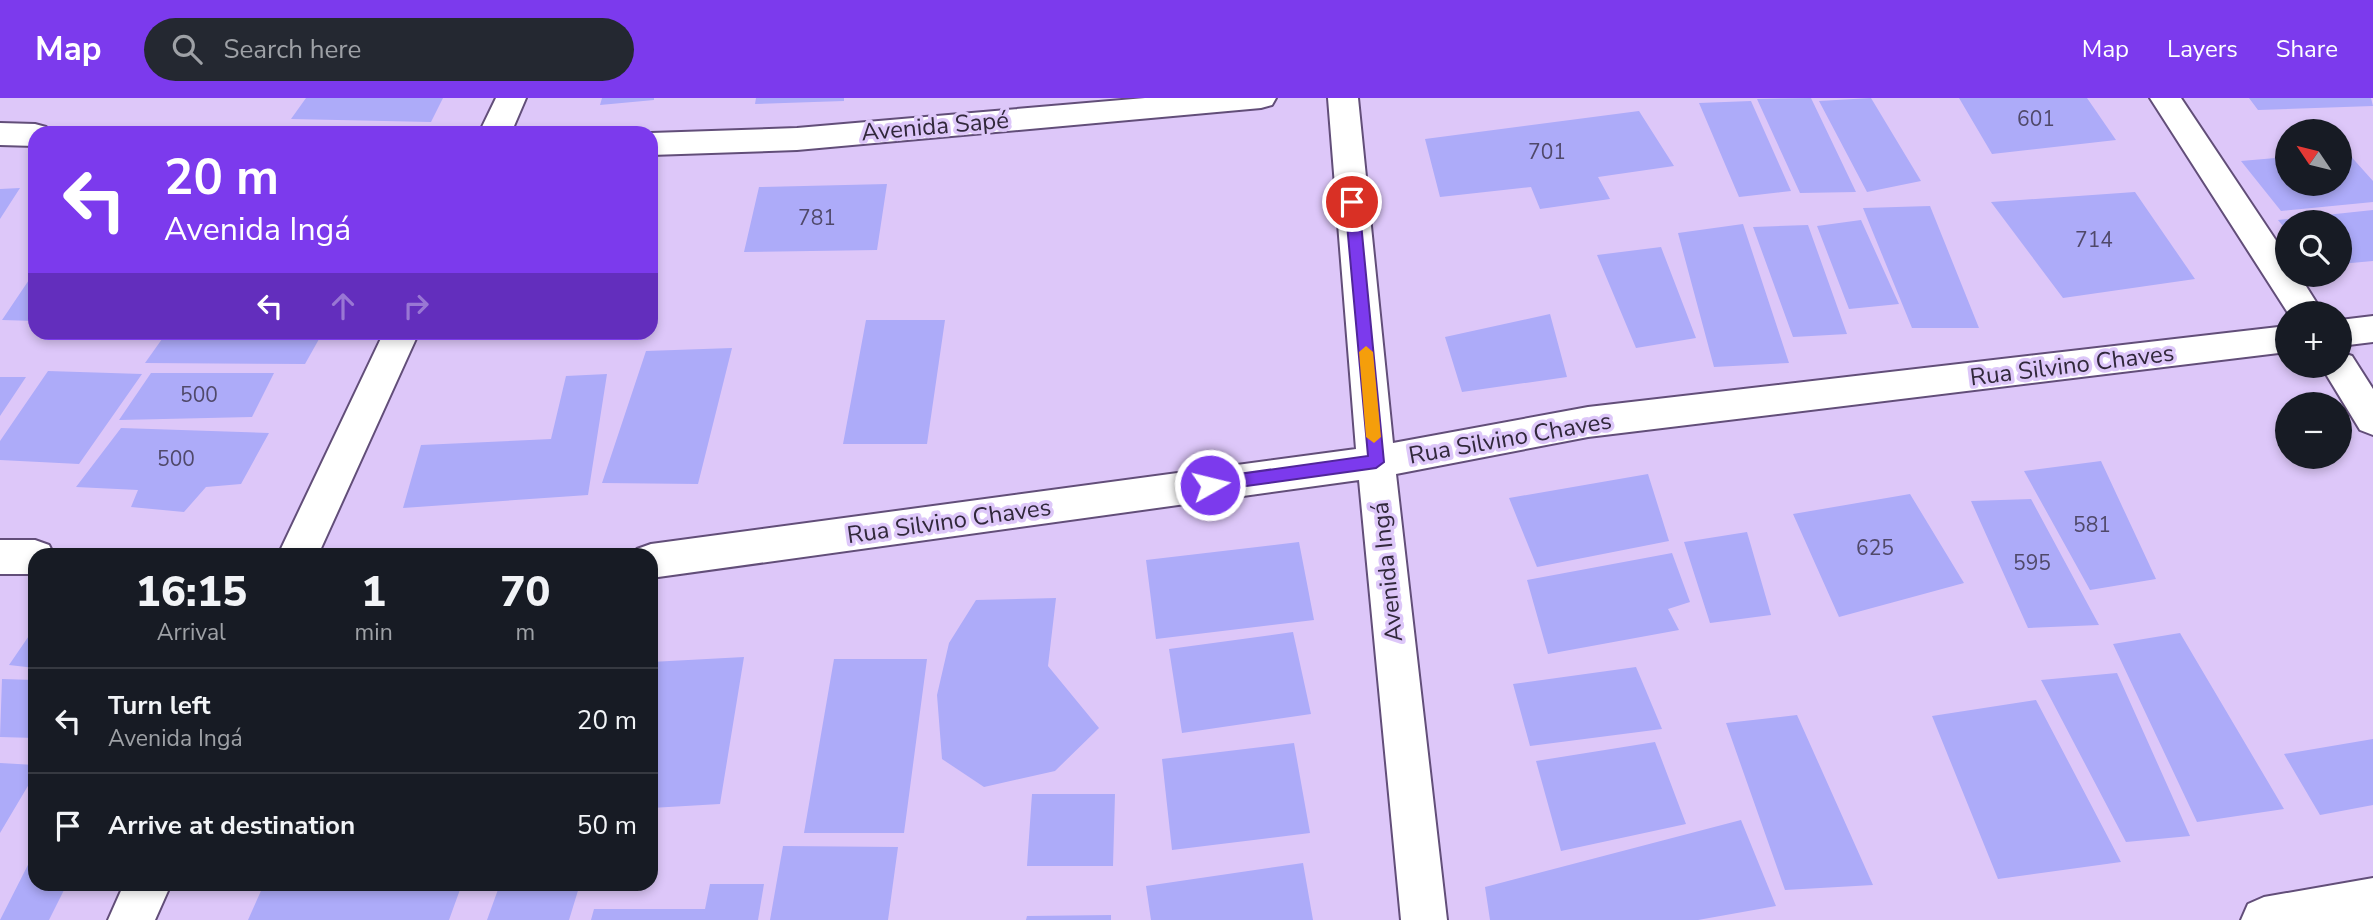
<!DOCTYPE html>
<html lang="en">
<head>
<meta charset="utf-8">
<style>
	body { margin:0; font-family:"Nunito Sans",sans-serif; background:#242831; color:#f1f3f6; height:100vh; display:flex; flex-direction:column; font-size:26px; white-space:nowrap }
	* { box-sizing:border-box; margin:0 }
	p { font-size:23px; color:#9ea1a6 }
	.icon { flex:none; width:38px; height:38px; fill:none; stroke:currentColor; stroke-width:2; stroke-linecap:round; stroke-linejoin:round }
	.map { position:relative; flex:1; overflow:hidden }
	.drawer { position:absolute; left:28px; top:450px; width:630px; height:343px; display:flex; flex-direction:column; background:#171b24; border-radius:21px; box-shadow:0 4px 10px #0003 }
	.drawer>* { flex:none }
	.guide { position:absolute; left:28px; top:28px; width:630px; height:214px; border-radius:21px; box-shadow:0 4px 10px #0003; background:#7c3aed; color:#fff; overflow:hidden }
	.needle { width:46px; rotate:305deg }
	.tools { position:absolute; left:2275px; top:21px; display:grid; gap:14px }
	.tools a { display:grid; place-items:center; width:77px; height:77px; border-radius:50%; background:#171b24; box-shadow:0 4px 10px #0003; font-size:35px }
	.pin { position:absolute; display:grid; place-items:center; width:60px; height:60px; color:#fff; margin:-30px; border:4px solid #fff; border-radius:50%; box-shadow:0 2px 7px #0007 }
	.me { position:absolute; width:77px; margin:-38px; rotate:82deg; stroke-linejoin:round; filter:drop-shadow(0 0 5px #0008) }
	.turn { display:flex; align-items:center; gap:24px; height:147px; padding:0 21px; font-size:32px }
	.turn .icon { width:91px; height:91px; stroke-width:2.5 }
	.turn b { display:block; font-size:49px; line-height:60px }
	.lanes { display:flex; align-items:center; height:66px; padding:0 21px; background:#0003; justify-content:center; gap:35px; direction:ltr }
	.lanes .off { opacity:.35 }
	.eta { display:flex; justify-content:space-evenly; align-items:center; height:119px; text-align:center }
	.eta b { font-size:42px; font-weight:800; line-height:49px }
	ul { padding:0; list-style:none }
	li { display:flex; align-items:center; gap:21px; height:105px; padding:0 21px; border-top:2px solid #363941 }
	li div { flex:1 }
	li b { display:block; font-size:26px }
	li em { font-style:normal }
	header { display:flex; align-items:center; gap:42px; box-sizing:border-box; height:98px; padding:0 35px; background:#7c3aed; color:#fff }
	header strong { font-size:33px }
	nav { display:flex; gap:38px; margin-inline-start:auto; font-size:24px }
	.search { width:490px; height:63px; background:#242831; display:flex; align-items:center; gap:18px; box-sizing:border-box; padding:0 24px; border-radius:38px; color:#9ea1a6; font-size:26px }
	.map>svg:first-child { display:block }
	.building { fill:#adabf9 }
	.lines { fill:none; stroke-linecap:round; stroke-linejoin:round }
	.street-casing { stroke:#624e79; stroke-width:4 }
	.secondary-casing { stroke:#624e79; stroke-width:4 }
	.street { fill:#fff; fill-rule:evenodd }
	.secondary { fill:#fff; fill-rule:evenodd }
	.route { fill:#7c3aed; stroke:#51269a; stroke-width:2 }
	.slow { fill:#f59e0b }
	.labels { text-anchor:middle; stroke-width:7; stroke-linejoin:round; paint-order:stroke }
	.number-label { font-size:21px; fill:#50496a }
	.street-label { font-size:24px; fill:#31283b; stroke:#ddc7f9 }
</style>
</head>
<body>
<header>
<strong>Map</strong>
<div class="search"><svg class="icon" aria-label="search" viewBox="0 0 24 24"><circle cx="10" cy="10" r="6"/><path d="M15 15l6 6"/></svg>Search here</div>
<nav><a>Map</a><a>Layers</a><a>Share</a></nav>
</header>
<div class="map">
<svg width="2373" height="822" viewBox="0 0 2373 822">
	<rect width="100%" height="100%" fill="#ddc7f9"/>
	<path class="building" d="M 306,0 L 443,0 L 431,24 L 291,21 Z
		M 602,0 L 654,0 L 654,2 L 600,7 Z
		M 756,0 L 844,0 L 844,3 L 755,6 Z
		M 1811,0 L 1856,94 L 1800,95 L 1757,1 Z
		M 1871,0 L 1921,83 L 1867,94 L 1819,3 Z
		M 1959,0 L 2087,0 L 2116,42 L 1992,56 Z
		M 2249,0 L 2371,0 L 2373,8 L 2258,12 Z
		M 1751,3 L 1791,93 L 1739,99 L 1699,5 Z
		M 1639,13 L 1674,68 L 1598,79 L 1610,101 L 1540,111 L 1531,89 L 1440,99 L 1425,41 Z
		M 2347,54 L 2373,83 L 2373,104 L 2281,113 L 2241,63 L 2287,59 L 2287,86 L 2340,86 L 2340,55 Z
		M 887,86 L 877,152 L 744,154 L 759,89 Z
		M 20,90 L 0,121 L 0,91 Z
		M 2135,94 L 2195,181 L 2063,200 L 1991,104 Z
		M 1930,108 L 1979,230 L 1912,230 L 1863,110 Z
		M 2373,112 L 2373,163 L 2340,166 L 2340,124 L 2287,124 L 2287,133 L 2278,122 Z
		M 1861,122 L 1899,206 L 1849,211 L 1817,128 Z
		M 1743,126 L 1789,265 L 1714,269 L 1678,135 Z
		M 1808,127 L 1847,236 L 1793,239 L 1753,129 Z
		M 1661,149 L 1696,240 L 1636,250 L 1597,157 Z
		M 35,173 L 35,223 L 2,222 Z
		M 1550,216 L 1567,279 L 1462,294 L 1445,239 Z
		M 866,222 L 945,222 L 927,346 L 843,346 Z
		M 167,234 L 323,234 L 305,266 L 145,265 Z
		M 732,250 L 698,386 L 602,385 L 646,253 Z
		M 48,273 L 142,276 L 79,366 L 0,362 L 0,343 Z
		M 151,275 L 274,275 L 252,319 L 119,322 Z
		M 607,276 L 588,397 L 403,410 L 421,347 L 551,341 L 566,278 Z
		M 0,279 L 26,279 L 0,318 Z
		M 121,330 L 269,335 L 241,386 L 206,389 L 184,414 L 131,409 L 138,392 L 76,389 Z
		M 2101,363 L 2156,481 L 2090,492 L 2024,373 Z
		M 1648,376 L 1669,443 L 1537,469 L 1509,400 Z
		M 1910,396 L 1964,485 L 1839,519 L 1793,416 Z
		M 2031,401 L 2099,527 L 2028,530 L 1971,403 Z
		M 1747,434 L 1771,517 L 1710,525 L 1684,444 Z
		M 1299,444 L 1314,522 L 1156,541 L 1146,462 Z
		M 1672,455 L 1690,504 L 1668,511 L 1679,532 L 1548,556 L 1527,482 Z
		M 1056,500 L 1048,568 L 1099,630 L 1055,673 L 984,689 L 942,661 L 937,597 L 949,545 L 976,502 Z
		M 35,529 L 35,570 L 9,567 Z
		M 1293,534 L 1311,616 L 1182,635 L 1169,551 Z
		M 2180,535 L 2284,711 L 2197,724 L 2113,546 Z
		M 744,559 L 720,706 L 651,710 L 651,564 Z
		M 834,561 L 927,561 L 904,735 L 804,735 Z
		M 1636,569 L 1662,631 L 1530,648 L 1513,586 Z
		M 2117,575 L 2190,738 L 2126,744 L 2041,582 Z
		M 2,581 L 35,582 L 35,640 L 0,639 Z
		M 2036,602 L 2121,764 L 1998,781 L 1932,618 Z
		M 1797,617 L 1873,787 L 1785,792 L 1726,625 Z
		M 2373,641 L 2373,707 L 2320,717 L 2284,656 Z
		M 1655,644 L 1686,726 L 1561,753 L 1536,663 Z
		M 1294,645 L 1310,735 L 1172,752 L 1162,661 Z
		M 0,665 L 35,667 L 35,676 L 0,735 Z
		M 1032,696 L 1115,696 L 1113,768 L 1027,768 Z
		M 1741,722 L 1776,808 L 1698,822 L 1490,822 L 1485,789 Z
		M 783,748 L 898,749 L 888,822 L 770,822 Z
		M 35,753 L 35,786 L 67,786 L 49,822 L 0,822 Z
		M 1303,765 L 1313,822 L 1151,822 L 1146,788 Z
		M 264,786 L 462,786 L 449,822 L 248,822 Z
		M 500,786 L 580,786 L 569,822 L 487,822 Z
		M 710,786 L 764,786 L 758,822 L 591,822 L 594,811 L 705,811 Z
		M 1111,817 L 1111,822 L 1026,822 L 1027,818 Z"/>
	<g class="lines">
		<g class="street-casing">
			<path id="street" d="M 496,0 L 526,0 L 511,35 L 479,35 Z
				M 1145,0 L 1276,0 L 1272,7 L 1261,10 L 797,52 L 651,57 L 651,35 L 797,30 Z
				M 1328,0 L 1358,0 L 1393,345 L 1588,309 L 2287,228 L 2287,254 L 1588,339 L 1396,376 L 1447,822 L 1401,822 L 1359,382 L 651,480 L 651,457 L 634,457 L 637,451 L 651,446 L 1356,351 Z
				M 2150,0 L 2181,0 L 2287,159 L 2287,177 L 2299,177 L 2323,215 L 2288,215 Z
				M 0,25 L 35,26 L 46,29 L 49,35 L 35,35 L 35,48 L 0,47 Z
				M 2373,218 L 2373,244 L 2340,248 L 2340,222 Z
				M 384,234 L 419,234 L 318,457 L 278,457 Z
				M 2340,254 L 2352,258 L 2373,291 L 2373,337 L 2360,332 L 2321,268 L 2340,268 Z
				M 0,442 L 35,442 L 49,447 L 54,457 L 35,457 L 35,476 L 0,476 Z
				M 124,786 L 171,786 L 155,822 L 108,822 Z"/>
		</g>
		<g class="secondary-casing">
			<path id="secondary" d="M 2373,780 L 2373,822 L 2241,822 L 2248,806 L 2264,799 Z"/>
		</g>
		<use href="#street" class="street"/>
		<use href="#secondary" class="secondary"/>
	</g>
	<path class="route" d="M 1352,99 L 1359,104 L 1384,364 L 1376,370 L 1210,393 L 1205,391 L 1203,387 L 1210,380 L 1368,358 L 1345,104 Z"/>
	<path class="slow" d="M 1366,248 L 1373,254 L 1381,339 L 1374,345 L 1366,339 L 1359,254 Z"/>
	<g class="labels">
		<g class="number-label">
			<text x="2036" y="28">601</text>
			<text x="1547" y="61">701</text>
			<text x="817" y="127">781</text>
			<text x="2094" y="149">714</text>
			<text x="199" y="304">500</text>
			<text x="176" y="368">500</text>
			<text x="2092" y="434">581</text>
			<text x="1875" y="457">625</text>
			<text x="2032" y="472">595</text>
		</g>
		<g class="street-label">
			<text transform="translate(935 28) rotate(-5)" y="8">Avenida Sapé</text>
			<text transform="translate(2072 267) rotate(-7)" y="8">Rua Silvino Chaves</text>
			<text transform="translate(1510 340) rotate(-10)" y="8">Rua Silvino Chaves</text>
			<text transform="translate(949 423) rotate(-8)" y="8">Rua Silvino Chaves</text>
			<text transform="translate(1387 474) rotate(-96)" y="8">Avenida Ingá</text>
		</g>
	</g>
</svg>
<div class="tools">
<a><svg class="needle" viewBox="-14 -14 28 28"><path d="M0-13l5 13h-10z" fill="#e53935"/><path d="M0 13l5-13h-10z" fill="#9ea1a6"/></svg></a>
<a><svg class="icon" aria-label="search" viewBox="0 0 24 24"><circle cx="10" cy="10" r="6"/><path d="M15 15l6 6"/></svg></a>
<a>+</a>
<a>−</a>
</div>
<div class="pin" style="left:1352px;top:104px;background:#d93025"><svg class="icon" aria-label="arrive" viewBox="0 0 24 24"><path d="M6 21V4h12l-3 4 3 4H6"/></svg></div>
<svg class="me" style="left:1210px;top:387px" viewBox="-20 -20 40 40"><circle r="17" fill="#7c3aed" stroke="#fff" stroke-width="3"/><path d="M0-11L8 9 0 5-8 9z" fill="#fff"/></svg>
<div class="guide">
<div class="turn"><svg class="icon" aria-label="left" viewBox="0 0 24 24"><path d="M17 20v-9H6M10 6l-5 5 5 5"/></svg><div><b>20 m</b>Avenida Ingá</div></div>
<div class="lanes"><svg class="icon" aria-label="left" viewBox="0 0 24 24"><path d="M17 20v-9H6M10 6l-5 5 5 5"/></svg><svg class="icon off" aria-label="ahead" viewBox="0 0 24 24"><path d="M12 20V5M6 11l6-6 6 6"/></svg><svg class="icon off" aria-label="right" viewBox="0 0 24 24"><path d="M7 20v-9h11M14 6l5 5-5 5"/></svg></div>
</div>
<section class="drawer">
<div class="eta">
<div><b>16:15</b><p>Arrival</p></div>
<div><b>1</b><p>min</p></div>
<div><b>70</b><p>m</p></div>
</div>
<ul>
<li><svg class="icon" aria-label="left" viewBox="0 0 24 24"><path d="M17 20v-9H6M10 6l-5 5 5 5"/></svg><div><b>Turn left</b><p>Avenida Ingá</p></div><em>20 m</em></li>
<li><svg class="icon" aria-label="arrive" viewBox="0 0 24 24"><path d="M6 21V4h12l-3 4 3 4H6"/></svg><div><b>Arrive at destination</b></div><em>50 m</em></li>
</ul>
</section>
</div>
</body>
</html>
